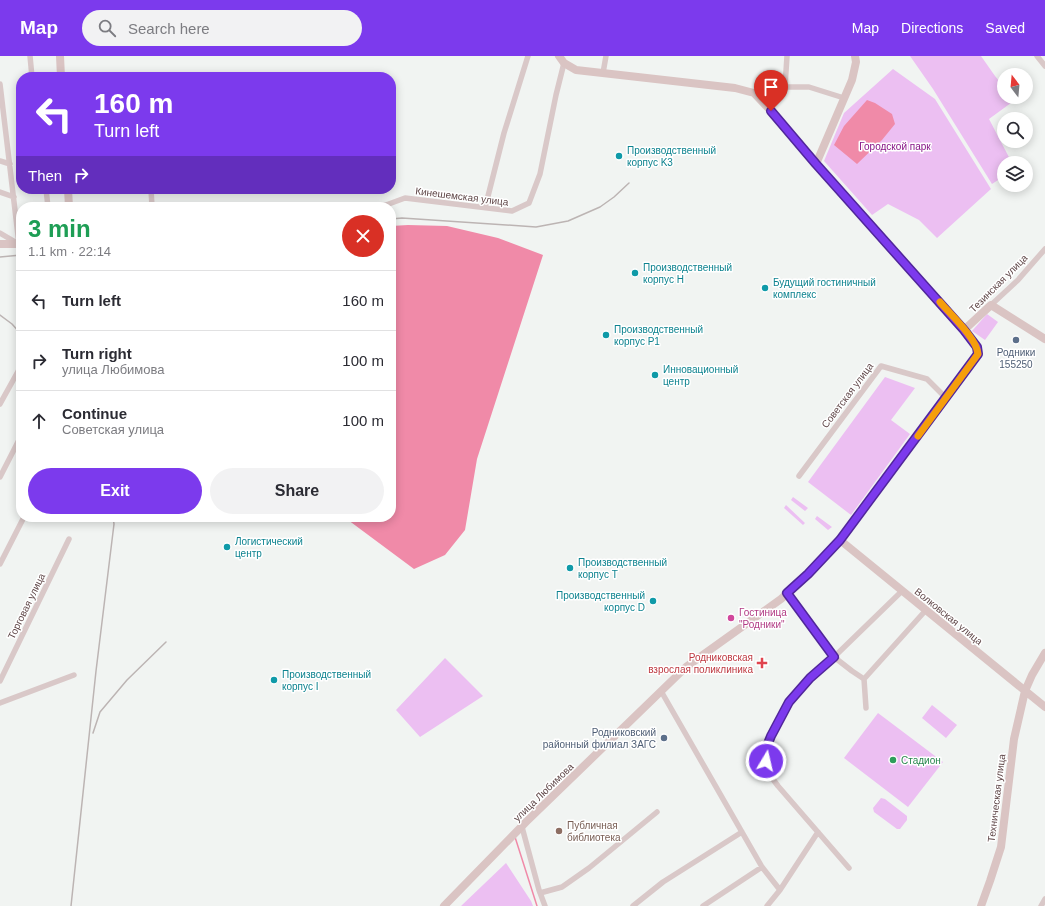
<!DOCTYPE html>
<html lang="en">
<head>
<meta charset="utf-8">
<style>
	body { margin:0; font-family:Helvetica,sans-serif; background:#f2f2f3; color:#2b2b33; height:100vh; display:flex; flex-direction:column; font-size:15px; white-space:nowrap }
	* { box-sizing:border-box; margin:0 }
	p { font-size:13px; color:#7c7c81 }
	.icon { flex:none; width:22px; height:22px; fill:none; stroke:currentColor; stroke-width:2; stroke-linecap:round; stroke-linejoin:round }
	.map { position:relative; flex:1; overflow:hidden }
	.details { position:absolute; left:16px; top:146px; width:380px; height:320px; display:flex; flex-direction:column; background:#fff; border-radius:16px; box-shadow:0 2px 10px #0003 }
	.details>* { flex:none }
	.banner { position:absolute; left:16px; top:16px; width:380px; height:122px; border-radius:16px; box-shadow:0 2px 10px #0003; background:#7c3aed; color:#fff; overflow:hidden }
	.needle { width:26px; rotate:344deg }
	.tools { position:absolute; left:997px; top:12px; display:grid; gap:8px }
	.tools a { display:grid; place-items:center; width:36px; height:36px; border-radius:50%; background:#fff; box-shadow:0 2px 10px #0003; font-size:20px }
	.pin { position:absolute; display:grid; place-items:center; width:34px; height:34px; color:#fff; margin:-41px -17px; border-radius:50% 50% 50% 0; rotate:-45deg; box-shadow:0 0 4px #0007 }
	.pin .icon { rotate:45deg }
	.me { position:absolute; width:44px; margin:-22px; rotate:9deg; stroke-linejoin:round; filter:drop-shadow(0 0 3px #0008) }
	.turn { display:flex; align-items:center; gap:14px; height:84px; padding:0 12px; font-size:18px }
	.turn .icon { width:52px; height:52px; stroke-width:2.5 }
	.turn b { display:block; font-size:28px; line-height:34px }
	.then { display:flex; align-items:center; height:38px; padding:0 12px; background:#0003; gap:8px; font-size:15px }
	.round { display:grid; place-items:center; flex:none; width:42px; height:42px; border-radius:21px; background:#f2f2f3 }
	.overview { display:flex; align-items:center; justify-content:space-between; height:68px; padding:0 12px }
	h1 { font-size:24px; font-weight:800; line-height:30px; color:#1e9e55 }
	.button { display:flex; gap:8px; margin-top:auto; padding:8px 12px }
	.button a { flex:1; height:46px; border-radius:24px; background:#7c3aed; color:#fff; font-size:16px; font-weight:800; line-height:46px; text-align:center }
	.button a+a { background:#f2f2f3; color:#2b2b33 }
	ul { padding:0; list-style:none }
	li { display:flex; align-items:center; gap:12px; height:60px; padding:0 12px; border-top:1px solid #e1e1e2 }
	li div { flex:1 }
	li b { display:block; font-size:15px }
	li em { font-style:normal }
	header { display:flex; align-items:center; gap:24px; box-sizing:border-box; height:56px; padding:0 20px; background:#7c3aed; color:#fff }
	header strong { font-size:19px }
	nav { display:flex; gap:22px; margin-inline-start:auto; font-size:14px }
	.search { width:280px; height:36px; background:#f2f2f3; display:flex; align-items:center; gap:10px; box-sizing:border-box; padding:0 14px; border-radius:22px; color:#7c7c81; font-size:15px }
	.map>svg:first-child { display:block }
	.green { fill:#ecbff2 }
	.water { fill:#f08aa8 }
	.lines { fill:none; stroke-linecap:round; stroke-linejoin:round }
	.stream { stroke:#f08aa8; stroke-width:1.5 }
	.street { stroke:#d9c8c8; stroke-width:5.5 }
	.secondary { stroke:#dac4c3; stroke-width:8 }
	.rail { stroke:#bcb4b3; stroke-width:1.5 }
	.route-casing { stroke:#51269a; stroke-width:10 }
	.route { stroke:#7c3aed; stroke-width:7 }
	.slow { stroke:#f59e0b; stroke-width:7 }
	.culture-dot { fill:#0f9aa8; stroke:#fff; stroke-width:1.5 }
	.service-dot { fill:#5c6f8a; stroke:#fff; stroke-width:1.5 }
	.hotel-dot { fill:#d1479c; stroke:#fff; stroke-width:1.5 }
	.health-dot { fill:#e0444e; stroke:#fff; stroke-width:1.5 }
	.leisure-dot { fill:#2e9e5b; stroke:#fff; stroke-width:1.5 }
	.education-dot { fill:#8d6e63; stroke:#fff; stroke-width:1.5 }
	.labels { text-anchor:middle; stroke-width:3; stroke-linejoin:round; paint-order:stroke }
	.park-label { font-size:10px; fill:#861386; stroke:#fff }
	.culture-label { font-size:10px; fill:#0d838f; stroke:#fff; text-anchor:start }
	.street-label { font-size:10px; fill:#604849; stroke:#fff }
	.service-label { font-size:10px; fill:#4e5e75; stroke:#fff }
	.hotel-label { font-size:10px; fill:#b23c85; stroke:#fff; text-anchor:start }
	.health-label { font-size:10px; fill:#be3a42; stroke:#fff; text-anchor:end }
	.leisure-label { font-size:10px; fill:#27864d; stroke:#fff; text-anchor:start }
	.education-label { font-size:10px; fill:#785e54; stroke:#fff; text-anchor:start }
</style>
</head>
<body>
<header>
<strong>Map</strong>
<div class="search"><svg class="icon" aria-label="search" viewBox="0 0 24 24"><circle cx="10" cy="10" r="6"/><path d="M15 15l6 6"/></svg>Search here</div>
<nav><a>Map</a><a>Directions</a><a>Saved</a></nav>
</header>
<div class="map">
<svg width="1045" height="850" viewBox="0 0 1045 850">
	<rect width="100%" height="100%" fill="#f1f4f2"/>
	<path class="green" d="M 910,0 L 981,0 L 995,20 L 1004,31 L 1004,41 L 1012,41 L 1015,44 L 989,63 L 1012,107 L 1004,107 L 1004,120 L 992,128 L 933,33 Z
		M 893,13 L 935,43 L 991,133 L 937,182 L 919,164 L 888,148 L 872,159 L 824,105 L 844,57 Z
		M 987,258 L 998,266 L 985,284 L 972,275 Z
		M 885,321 L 915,332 L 891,364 L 910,378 L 851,459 L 808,426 Z
		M 793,441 L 808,452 L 805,455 L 791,444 Z
		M 786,449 L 805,467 L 803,469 L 784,452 Z
		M 817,460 L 832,471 L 828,474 L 815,463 Z
		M 445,602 L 483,640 L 420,681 L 396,654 Z
		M 932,649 L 957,669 L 946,682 L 922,662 Z
		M 878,657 L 943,706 L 908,751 L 844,702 Z
		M 881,742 L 885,743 L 907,760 L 907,764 L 900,773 L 897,773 L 874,756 L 873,752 Z
		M 506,807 L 531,845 L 533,850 L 461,850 Z"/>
	<path class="water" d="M 867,44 L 875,47 L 892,58 L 895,68 L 882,84 L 857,108 L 834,89 L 844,70 Z
		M 408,169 L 447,170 L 498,182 L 543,199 L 477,403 L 465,474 L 445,499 L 414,513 L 344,461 L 391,461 L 391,170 Z"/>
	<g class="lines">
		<path class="stream" d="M 515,781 L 537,850"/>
		<path class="street" d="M 30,0 L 32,21
			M 1037,0 L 1045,10
			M 603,17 L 606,0
			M 0,28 L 19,188
			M 785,31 L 787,0
			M 754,37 L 760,31 L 809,31 L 844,42
			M 0,105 L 10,108
			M 46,133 L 48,151
			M 151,133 L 152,151
			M 0,136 L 14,141
			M 363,151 L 386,149 L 405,142 L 512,155 L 529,147 L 540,118 L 556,39 L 564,7
			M 485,152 L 504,77 L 528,0
			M 0,177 L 17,187
			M 991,249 L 1018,224 L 1045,193
			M 0,348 L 21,310
			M 799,420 L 881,310 L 927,323 L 946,342
			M 0,421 L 21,380
			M 0,508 L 24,461
			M 787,537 L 834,601 L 852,615 L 864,623
			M 0,625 L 69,483
			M 661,635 L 762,811 L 780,834
			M 0,647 L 74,619
			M 866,652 L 864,623 L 926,554
			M 522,771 L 539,834 L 545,850
			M 849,812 L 778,730 L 766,714 L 765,695 L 771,680 L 789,646 L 809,622 L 834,601 L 902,535
			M 540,837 L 562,831 L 589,812 L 657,756
			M 633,850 L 663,826 L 742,776
			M 703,850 L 762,811
			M 767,850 L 780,834 L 818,776
			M 1041,850 L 1045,843"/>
		<path class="secondary" d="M 60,0 L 61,21
			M 816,108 L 852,24 L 856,6 L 855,0
			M 68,133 L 69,151
			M 0,188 L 21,188
			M 964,274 L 991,249 L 1045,283
			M 840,484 L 1045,651
			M 444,850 L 526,766 L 686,611 L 781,543 L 809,518 L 840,484 L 978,298 L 975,288 L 964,274 L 816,108 L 771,55 L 754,37 L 735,32 L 576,14 L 564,7 L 559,0
			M 981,850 L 990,825 L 1001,791 L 1014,683 L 1025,635 L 1032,619 L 1045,597"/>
		<path class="rail" d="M 391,163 L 402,162 L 536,171 L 568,165 L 600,151 L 614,141 L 629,127
			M 0,201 L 21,199
			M 0,259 L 12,268 L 21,278
			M 93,677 L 100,656 L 127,624 L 166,586
			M 71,850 L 96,615 L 114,468 L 113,461"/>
	</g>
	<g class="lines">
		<g class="route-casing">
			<path id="route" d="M 766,705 L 765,695 L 771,680 L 789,646 L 810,622 L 834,601 L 787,537 L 808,518 L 840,484 L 978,298 L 977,291 L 964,274 L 816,108 L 771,55"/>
		</g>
		<use href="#route" class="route"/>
		<path class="slow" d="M 918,380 L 978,298 C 977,283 950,258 940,246"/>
	</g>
	<g class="culture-dot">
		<circle cx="619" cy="100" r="4"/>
		<circle cx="635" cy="217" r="4"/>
		<circle cx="765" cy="232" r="4"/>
		<circle cx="606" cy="279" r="4"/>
		<circle cx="655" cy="319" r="4"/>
		<circle cx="227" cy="491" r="4"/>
		<circle cx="570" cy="512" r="4"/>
		<circle cx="653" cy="545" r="4"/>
		<circle cx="274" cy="624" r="4"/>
	</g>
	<g class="service-dot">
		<circle cx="1016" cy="284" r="4"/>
		<circle cx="664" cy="682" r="4"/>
	</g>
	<circle class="hotel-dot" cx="731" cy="562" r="4"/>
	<path class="health-dot" d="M760 601h4v4h4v4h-4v4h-4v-4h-4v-4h4z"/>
	<circle class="leisure-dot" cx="893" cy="704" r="4"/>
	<circle class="education-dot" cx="559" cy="775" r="4"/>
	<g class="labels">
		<g class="park-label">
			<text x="895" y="94">Городской парк</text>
		</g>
		<g class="culture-label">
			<text x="627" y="98">Производственный<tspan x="627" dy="12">корпус K3</tspan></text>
			<text x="643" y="215">Производственный<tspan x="643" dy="12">корпус H</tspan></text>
			<text x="773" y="230">Будущий гостиничный<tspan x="773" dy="12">комплекс</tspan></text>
			<text x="614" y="277">Производственный<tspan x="614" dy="12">корпус P1</tspan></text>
			<text x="663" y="317">Инновационный<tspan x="663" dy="12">центр</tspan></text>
			<text x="235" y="489">Логистический<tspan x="235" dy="12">центр</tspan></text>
			<text x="578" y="510">Производственный<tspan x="578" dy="12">корпус T</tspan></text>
			<text x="645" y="543" text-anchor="end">Производственный<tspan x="645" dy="12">корпус D</tspan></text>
			<text x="282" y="622">Производственный<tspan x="282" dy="12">корпус I</tspan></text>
		</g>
		<g class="street-label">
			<text transform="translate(462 140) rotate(7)" y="4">Кинешемская улица</text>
			<text transform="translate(998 227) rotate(-45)" y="4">Тезинская улица</text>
			<text transform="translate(847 339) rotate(-53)" y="4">Советская улица</text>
			<text transform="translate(26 550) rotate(-64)" y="4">Торговая улица</text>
			<text transform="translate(949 560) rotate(39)" y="4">Волковская улица</text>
			<text transform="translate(543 736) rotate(-44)" y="4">улица Любимова</text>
			<text transform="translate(996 742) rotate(-83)" y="4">Техническая улица</text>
		</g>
		<g class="service-label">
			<text x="1016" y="300">Родники<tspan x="1016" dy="12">155250</tspan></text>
			<text x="656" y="680" text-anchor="end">Родниковский<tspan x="656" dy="12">районный филиал ЗАГС</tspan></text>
		</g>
		<g class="hotel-label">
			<text x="739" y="560">Гостиница<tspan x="739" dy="12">"Родники"</tspan></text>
		</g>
		<g class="health-label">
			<text x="753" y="605">Родниковская<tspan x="753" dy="12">взрослая поликлиника</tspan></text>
		</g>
		<g class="leisure-label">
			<text x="901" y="708">Стадион</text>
		</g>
		<g class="education-label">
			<text x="567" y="773">Публичная<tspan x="567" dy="12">библиотека</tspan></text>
		</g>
	</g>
</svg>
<div class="tools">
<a><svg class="needle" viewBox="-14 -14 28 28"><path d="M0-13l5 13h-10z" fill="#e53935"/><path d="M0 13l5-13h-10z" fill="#7c7c81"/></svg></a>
<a><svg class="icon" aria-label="search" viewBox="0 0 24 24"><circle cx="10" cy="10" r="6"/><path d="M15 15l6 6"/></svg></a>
<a><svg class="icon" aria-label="layers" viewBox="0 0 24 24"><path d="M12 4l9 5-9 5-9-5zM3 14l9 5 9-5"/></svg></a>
</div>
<div class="pin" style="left:771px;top:55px;background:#d93025"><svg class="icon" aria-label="arrive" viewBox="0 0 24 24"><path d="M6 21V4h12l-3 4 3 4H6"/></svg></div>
<svg class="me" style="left:766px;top:705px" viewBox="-20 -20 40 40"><circle r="17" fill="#7c3aed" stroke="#fff" stroke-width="3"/><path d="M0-11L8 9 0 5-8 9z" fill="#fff"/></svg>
<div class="banner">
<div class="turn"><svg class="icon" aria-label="left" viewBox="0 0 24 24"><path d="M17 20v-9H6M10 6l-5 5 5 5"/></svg><div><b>160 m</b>Turn left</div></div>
<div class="then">Then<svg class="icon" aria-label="right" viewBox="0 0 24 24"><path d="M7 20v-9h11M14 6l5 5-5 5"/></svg></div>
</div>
<section class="details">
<div class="overview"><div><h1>3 min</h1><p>1.1 km · 22:14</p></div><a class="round" style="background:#d93025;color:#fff"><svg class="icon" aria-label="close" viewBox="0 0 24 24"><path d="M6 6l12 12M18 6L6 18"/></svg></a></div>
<ul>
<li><svg class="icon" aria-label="left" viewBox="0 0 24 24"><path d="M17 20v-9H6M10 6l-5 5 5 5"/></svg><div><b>Turn left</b></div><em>160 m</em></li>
<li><svg class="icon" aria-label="right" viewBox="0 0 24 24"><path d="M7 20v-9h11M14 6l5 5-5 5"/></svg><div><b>Turn right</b><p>улица Любимова</p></div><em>100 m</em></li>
<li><svg class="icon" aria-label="ahead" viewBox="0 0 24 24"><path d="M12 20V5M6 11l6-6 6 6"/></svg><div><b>Continue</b><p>Советская улица</p></div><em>100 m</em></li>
</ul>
<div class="button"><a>Exit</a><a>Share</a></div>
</section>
</div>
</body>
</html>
